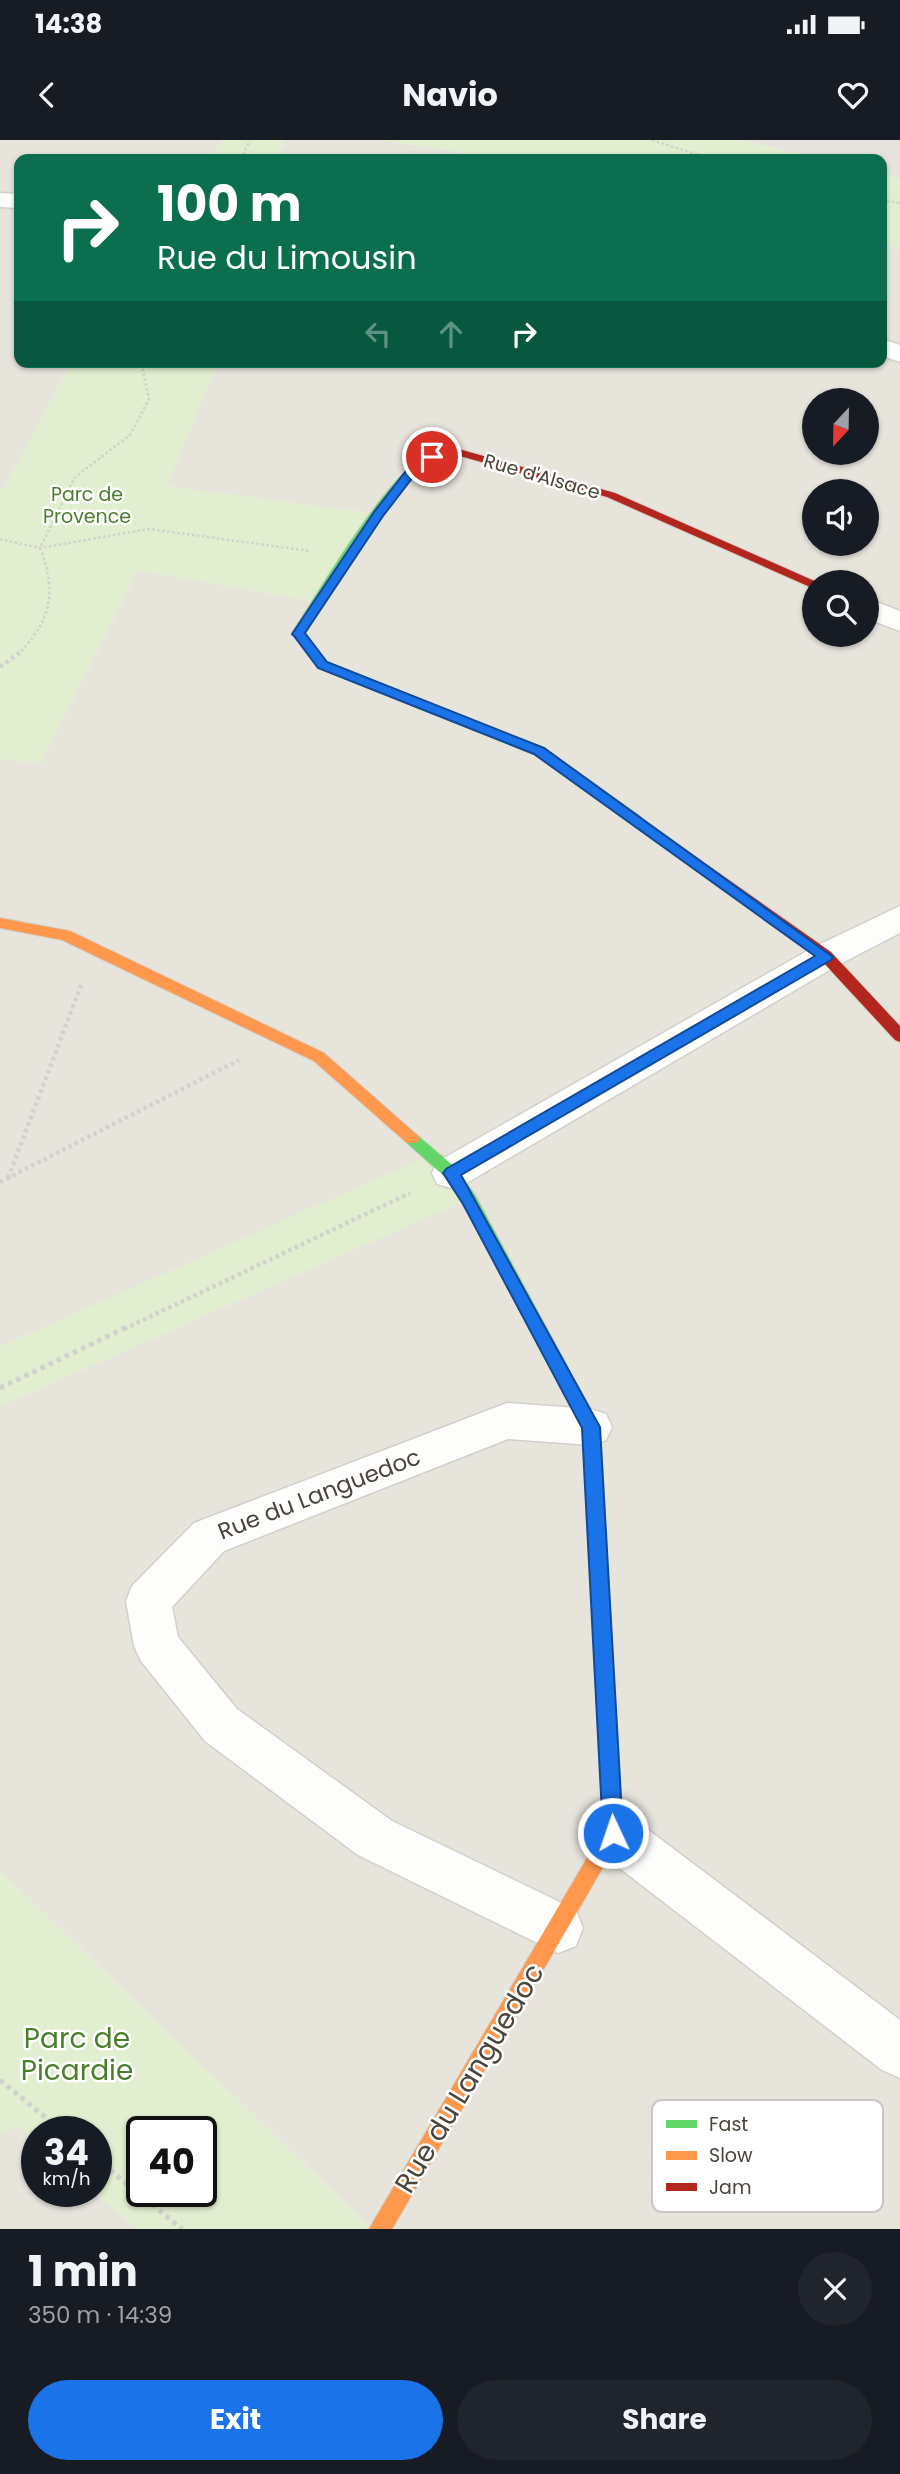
<!DOCTYPE html>
<html lang="en">
<head>
<meta charset="utf-8">
<style>
	body { margin:0; font-family:Poppins,sans-serif; background:#20242c; color:#f1f3f6; height:100vh; display:flex; flex-direction:column; font-size:26px; white-space:nowrap }
	* { box-sizing:border-box; margin:0 }
	p { font-size:23px; color:#9ea1a6 }
	.icon { flex:none; width:38px; height:38px; fill:none; stroke:currentColor; stroke-width:2; stroke-linecap:round; stroke-linejoin:round }
	.map { position:relative; height:2089px; overflow:hidden }
	.panel { display:flex; flex-direction:column; background:#171b24; flex:1 }
	.panel>* { flex:none }
	.guide { position:absolute; left:14px; top:14px; width:873px; height:214px; border-radius:14px; box-shadow:0 2px 5px #0004; background:#0b6e4f; color:#fff; overflow:hidden }
	.needle { width:46px; rotate:202deg }
	.buttons { position:absolute; left:802px; top:248px; display:grid; gap:14px }
	.buttons a { display:grid; place-items:center; width:77px; height:77px; border-radius:50%; background:#171b24; box-shadow:0 2px 5px #0004; font-size:35px }
	.speed { position:absolute; left:21px; top:1976px; display:flex; gap:14px; font-size:35px; font-weight:700; text-align:center }
	.speed>* { display:grid; place-content:center; width:91px; height:91px; border-radius:50%; background:#171b24; box-shadow:0 2px 5px #0004; line-height:1 }
	.speed small { font-size:18px; font-weight:400 }
	.speed .limit { border:4px solid #111; border-radius:10px; background:#fff; color:#111 }
	.pin { position:absolute; display:grid; place-items:center; width:60px; height:60px; color:#fff; margin:-30px; border:4px solid #fff; border-radius:50%; box-shadow:0 2px 7px #0007 }
	.me { position:absolute; width:77px; margin:-38px; rotate:357deg; stroke-linejoin:round; filter:drop-shadow(0 0 5px #0008) }
	.turn { display:flex; align-items:center; gap:24px; height:147px; padding:0 28px; font-size:32px }
	.turn .icon { width:91px; height:91px; stroke-width:2.5 }
	.turn b { display:block; font-size:49px; line-height:60px }
	.lanes { display:flex; align-items:center; height:66px; padding:0 28px; background:#0003; justify-content:center; gap:35px; direction:ltr }
	.lanes .off { opacity:.35 }
	.round { display:grid; place-items:center; flex:none; width:74px; height:74px; border-radius:37px; background:#20242c }
	.headline { display:flex; align-items:center; justify-content:space-between; height:119px; padding:0 28px }
	h1 { font-size:42px; font-weight:700; line-height:52px }
	.button { display:flex; gap:14px; margin-top:auto; padding:14px 28px }
	.button a { flex:1; height:80px; border-radius:42px; background:#1a73e8; color:#fff; font-size:28px; font-weight:700; line-height:80px; text-align:center }
	.button a+a { background:#20242c; color:#f1f3f6 }
	.status { display:flex; justify-content:space-between; align-items:center; height:49px; padding:0 35px; background:#171b24; direction:ltr }
	.status svg { height:19px; fill:currentColor }
	header { display:flex; justify-content:space-between; align-items:center; height:91px; padding:0 28px; background:#171b24; font-size:32px; font-weight:700 }
	.map>svg:first-child { display:block }
	.residential { fill:#e7e4dc; fill-rule:evenodd }
	.industrial { fill:#e6e2de }
	.green { fill:#e1eecf; fill-rule:evenodd }
	.lines { fill:none; stroke-linecap:round; stroke-linejoin:round }
	.street-casing { stroke:#d2d0cb; stroke-width:3 }
	.fast-casing { stroke:#d3cfc5; stroke-width:2 }
	.slow-casing { stroke:#d3cfc5; stroke-width:2 }
	.jam-casing { stroke:#d3cfc5; stroke-width:2 }
	.path-far2 { stroke:#d3d2cc; stroke-width:2.5; stroke-dasharray:2.5 2.5; stroke-linecap:butt }
	.path-far1 { stroke:#d3d2cc; stroke-width:4.5; stroke-dasharray:3.5 3.5; stroke-linecap:butt }
	.path { stroke:#d3d2cc; stroke-width:5; stroke-dasharray:4.5 4.5; stroke-linecap:butt }
	.street { fill:#fdfdfc; fill-rule:evenodd }
	.fast { fill:#63d668; fill-rule:evenodd }
	.slow { fill:#ff974d; fill-rule:evenodd }
	.jam { fill:#b3261e; fill-rule:evenodd }
	.route { fill:#1a73e8; stroke:#114b97; stroke-width:2 }
	.labels { text-anchor:middle; stroke-width:5; stroke-linejoin:round; paint-order:stroke }
	.far-street-label { font-size:19px; fill:#4b4439; stroke:#fff }
	.far-park-label { font-size:19px; fill:#4a7f2a; stroke:#fff }
	.street-label { font-size:23px; fill:#4b4439; stroke:#fff }
	.near-park-label { font-size:28px; fill:#4a7f2a; stroke:#fff }
	.near-street-label { font-size:28px; fill:#4b4439; stroke:#fff }
	.key { fill:#fff; stroke:#c9c7c4; stroke-width:2 }
	.key-label { font-size:19px; fill:#4b4439 }
</style>
</head>
<body>
<div class="status"><b>14:38</b><svg viewBox="0 0 49 12"><path d="M0 12V9h3v3zM5 12V6h3v6zM10 12V3h3v9zM15 12V0h3v12zM26 1h20v11H26zM47 4h2v5h-2z"/></svg></div>
<header><svg class="icon" aria-label="back" viewBox="0 0 24 24"><path d="M15 5l-7 7 7 7"/></svg>Navio<svg class="icon" aria-label="heart" viewBox="0 0 24 24"><path d="M12 20l-8-8c-3-5 5-10 8-4 3-6 11-1 8 4z"/></svg></header>
<div class="map">
<svg width="900" height="2089" viewBox="0 0 900 2089">
	<rect width="100%" height="100%" fill="#f4f2ee"/>
	<path class="residential" d="M 0,0 L 222,0 L 212,19 L 19,19 L 19,222 L 72,222 L 4,348 L 0,348 Z
		M 285,0 L 381,0 L 507,19 L 276,19 Z
		M 882,103 L 900,109 L 900,2089 L 372,2089 L 0,1731 L 0,1266 L 468,1059 L 430,1016 L 0,1207 L 0,619 L 41,623 L 138,430 L 317,462 L 377,374 L 166,346 L 218,222 L 882,222 ZM 814,261 L 866,261 L 866,313 L 814,313 ZM 814,352 L 866,352 L 866,404 L 814,404 ZM 814,443 L 866,443 L 866,495 L 814,495 Z
		M 17,1985 L 37,2002 L 37,2051 L 93,2051 L 137,2089 L 0,2089 L 0,1995 Z"/>
	<path class="industrial" d="M 741,0 L 900,0 L 900,38 L 882,34 L 882,19 L 821,19 Z"/>
	<path class="green" d="M 222,0 L 285,0 L 276,19 L 212,19 Z
		M 381,0 L 741,0 L 821,19 L 507,19 Z
		M 882,34 L 900,38 L 900,109 L 882,103 Z
		M 72,222 L 218,222 L 167,346 L 378,374 L 317,462 L 138,430 L 41,623 L 0,619 L 0,348 L 4,348 Z
		M 430,1015 L 469,1059 L 0,1266 L 0,1207 Z
		M 0,1731 L 372,2089 L 137,2089 L 93,2051 L 96,2051 L 96,1992 L 37,1992 L 37,2002 L 17,1985 L 0,1995 ZM 142,1992 L 201,1992 L 201,2051 L 142,2051 Z"/>
	<g class="lines">
		<g class="street-casing">
			<path id="street" d="M 0,53 L 19,54 L 19,68 L 0,67 Z
				M 882,199 L 900,205 L 900,222 L 882,216 Z
				M 866,458 L 900,471 L 900,491 L 866,478 Z
				M 900,766 L 900,793 L 838,825 L 465,1044 L 451,1048 L 437,1044 L 432,1033 L 437,1022 L 814,807 Z
				M 507,1263 L 591,1269 L 606,1274 L 612,1287 L 606,1300 L 591,1305 L 508,1299 L 224,1411 L 172,1467 L 178,1497 L 237,1569 L 392,1681 L 576,1770 L 583,1788 L 576,1806 L 558,1813 L 358,1715 L 205,1601 L 141,1521 L 134,1506 L 126,1461 L 132,1446 L 194,1383 Z
				M 613,1669 L 630,1676 L 900,1880 L 900,1938 L 882,1930 L 596,1710 L 589,1693 L 596,1676 Z"/>
		</g>
		<g class="fast-casing">
			<path id="fast" d="M 426,317 L 432,320 L 416,333 L 382,375 L 304,493 L 327,522 L 544,608 L 640,676 L 642,679 L 640,682 L 630,682 L 534,614 L 319,528 L 292,493 C 316,456 390,329 426,317 Z
				M 412,993 L 417,995 L 457,1029 L 475,1055 L 600,1287 L 612,1507 L 610,1513 L 603,1516 L 596,1513 L 594,1507 L 582,1288 L 463,1063 L 445,1037 L 407,1003 L 404,999 L 407,995 Z"/>
		</g>
		<g class="slow-casing">
			<path id="slow" d="M 0,778 L 70,791 L 324,913 L 417,995 L 420,999 L 417,1003 L 407,1003 L 314,921 L 62,800 L 0,788 Z
				M 603,1498 L 610,1501 L 612,1507 L 623,1693 L 392,2089 L 369,2089 L 603,1691 L 594,1507 L 596,1501 Z"/>
		</g>
		<g class="jam-casing">
			<path id="jam" d="M 448,306 L 615,353 L 819,443 L 814,443 L 814,448 L 810,447 L 607,357 L 449,313 L 430,322 L 420,320 Z
				M 635,674 L 831,812 L 900,886 L 900,902 L 895,900 L 821,820 L 630,682 L 628,679 L 630,676 Z"/>
		</g>
		<path class="path-far2" d="M 652,0 L 711,19
			M 241,19 L 250,0
			M 882,60 L 900,63
			M 0,399 L 40,408 L 149,389 L 310,411
			M 21,511 C 53,478 56,449 40,408 L 75,337 L 130,295 L 149,259 L 141,222"/>
		<path class="path-far1" d="M 0,527 L 23,510
			M 8,1038 L 82,843
			M 0,1042 L 239,920
			M 124,1189 L 410,1053"/>
		<path class="path" d="M 0,1248 L 127,1187
			M 0,1940 L 63,1992
			M 96,2019 L 182,2089"/>
		<use href="#street" class="street"/>
		<use href="#fast" class="fast"/>
		<use href="#slow" class="slow"/>
		<use href="#jam" class="jam"/>
	</g>
	<path class="route" d="M 428,315 L 438,317 L 420,328 L 383,376 L 305,493 L 327,522 L 544,608 L 833,817 L 831,820 L 461,1035 L 600,1287 L 623,1693 L 620,1700 L 613,1703 L 606,1700 L 603,1693 L 582,1288 L 463,1064 L 443,1033 L 446,1029 L 815,816 L 534,614 L 318,528 L 294,496 L 292,494 L 374,372 L 412,323 Z"/>
	<g class="labels">
		<g class="far-street-label">
			<text transform="translate(542 336) rotate(16)" y="7">Rue d'Alsace</text>
		</g>
		<g class="far-park-label">
			<text x="87" y="361">Parc de<tspan x="87" dy="22">Provence</tspan></text>
		</g>
		<g class="street-label">
			<text transform="translate(319 1354) rotate(-21)" y="8">Rue du Languedoc</text>
		</g>
		<g class="near-park-label">
			<text x="77" y="1908">Parc de<tspan x="77" dy="32">Picardie</tspan></text>
		</g>
		<g class="near-street-label">
			<text transform="translate(469 1938) rotate(-59)" y="10">Rue du Languedoc</text>
		</g>
	</g>
	<rect x="652" y="1960" width="231" height="112" rx="10" class="key"/>
	<rect x="666" y="1980" width="31" height="8" fill="#63d668"/>
	<rect x="666" y="2011" width="31" height="9" fill="#ff974d"/>
	<rect x="666" y="2043" width="31" height="8" fill="#b3261e"/>
	<g class="key-label">
		<text x="709" y="1991">Fast</text>
		<text x="709" y="2022">Slow</text>
		<text x="709" y="2054">Jam</text>
	</g>
</svg>
<div class="buttons">
<a><svg class="needle" viewBox="-14 -14 28 28"><path d="M0-13l5 13h-10z" fill="#e53935"/><path d="M0 13l5-13h-10z" fill="#9ea1a6"/></svg></a>
<a><svg class="icon" aria-label="sound" viewBox="0 0 24 24"><path d="M4 9h4l5-4v14l-5-4H4zM17 9q2 3 0 6"/></svg></a>
<a><svg class="icon" aria-label="search" viewBox="0 0 24 24"><circle cx="10" cy="10" r="6"/><path d="M15 15l6 6"/></svg></a>
</div>
<div class="speed"><div>34<small>km/h</small></div><div class="limit">40</div></div>
<div class="pin" style="left:432px;top:317px;background:#d93025"><svg class="icon" aria-label="arrive" viewBox="0 0 24 24"><path d="M6 21V4h12l-3 4 3 4H6"/></svg></div>
<svg class="me" style="left:613px;top:1693px" viewBox="-20 -20 40 40"><circle r="17" fill="#1a73e8" stroke="#fff" stroke-width="3"/><path d="M0-11L8 9 0 5-8 9z" fill="#fff"/></svg>
<div class="guide">
<div class="turn"><svg class="icon" aria-label="right" viewBox="0 0 24 24"><path d="M7 20v-9h11M14 6l5 5-5 5"/></svg><div><b>100 m</b>Rue du Limousin</div></div>
<div class="lanes"><svg class="icon off" aria-label="left" viewBox="0 0 24 24"><path d="M17 20v-9H6M10 6l-5 5 5 5"/></svg><svg class="icon off" aria-label="ahead" viewBox="0 0 24 24"><path d="M12 20V5M6 11l6-6 6 6"/></svg><svg class="icon" aria-label="right" viewBox="0 0 24 24"><path d="M7 20v-9h11M14 6l5 5-5 5"/></svg></div>
</div>
</div>
<section class="panel">
<div class="headline"><div><h1>1 min</h1><p>350 m · 14:39</p></div><a class="round"><svg class="icon" aria-label="close" viewBox="0 0 24 24"><path d="M6 6l12 12M18 6L6 18"/></svg></a></div>
<div class="button"><a>Exit</a><a>Share</a></div>
</section>
</body>
</html>
